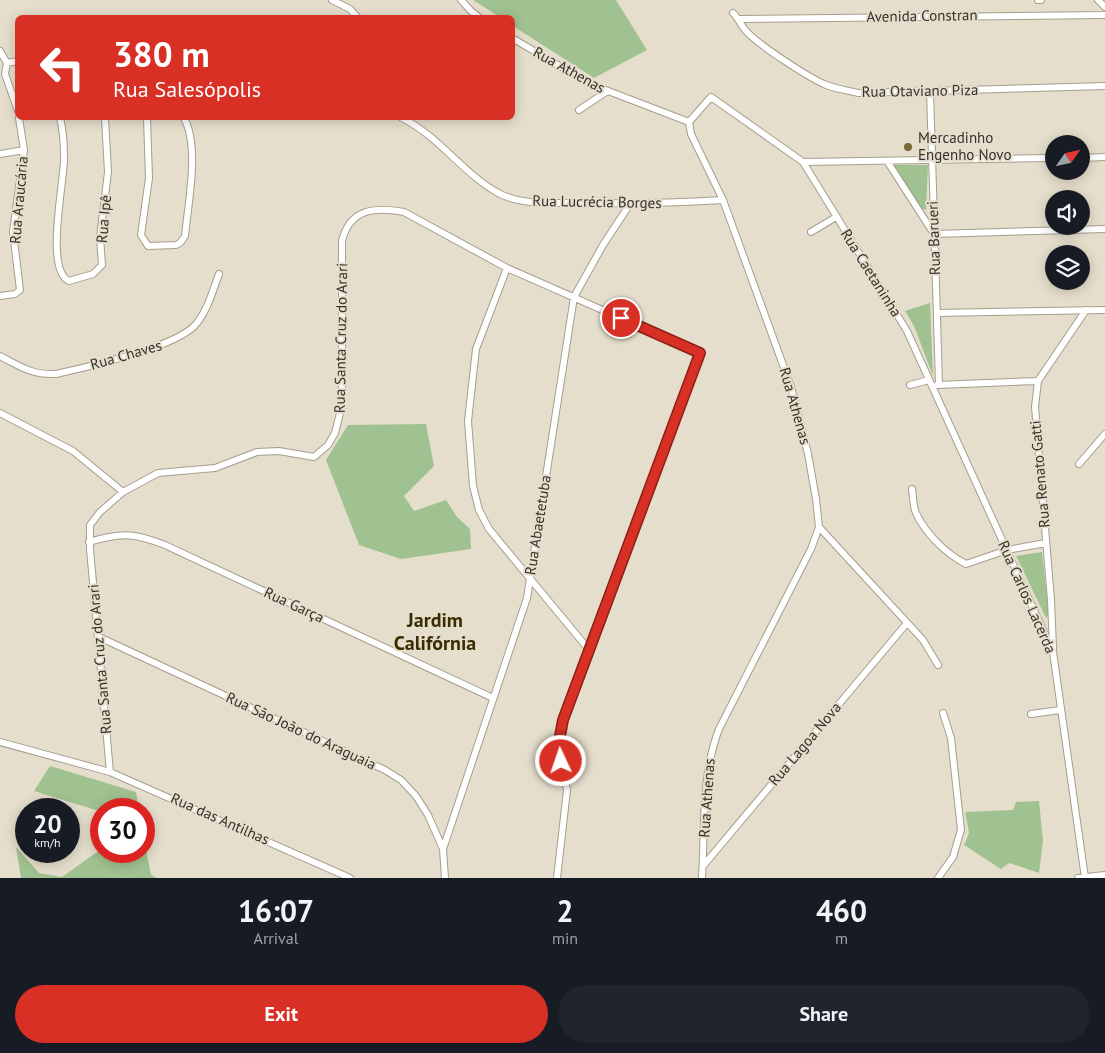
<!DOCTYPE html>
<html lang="en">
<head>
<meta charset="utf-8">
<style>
	body { margin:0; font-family:"PT Sans",sans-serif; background:#20242c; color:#f1f3f6; height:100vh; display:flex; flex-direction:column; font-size:19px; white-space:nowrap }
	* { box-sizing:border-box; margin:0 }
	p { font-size:16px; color:#9ea1a6 }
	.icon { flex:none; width:28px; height:28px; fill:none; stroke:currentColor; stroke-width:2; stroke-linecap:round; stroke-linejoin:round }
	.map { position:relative; height:878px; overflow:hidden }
	.details { display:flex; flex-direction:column; background:#171b24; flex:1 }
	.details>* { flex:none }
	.hud { position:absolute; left:15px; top:15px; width:500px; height:105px; border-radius:8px; box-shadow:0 2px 12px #0003; background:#d93025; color:#fff; overflow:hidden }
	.needle { width:32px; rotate:56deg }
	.fabs { position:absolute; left:1045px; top:135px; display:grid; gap:10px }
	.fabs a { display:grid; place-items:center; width:45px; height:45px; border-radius:50%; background:#171b24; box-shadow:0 2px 12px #0003; font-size:25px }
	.speed { position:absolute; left:15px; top:798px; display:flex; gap:10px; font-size:25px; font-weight:700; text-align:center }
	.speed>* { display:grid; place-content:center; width:65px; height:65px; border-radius:50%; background:#171b24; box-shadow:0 2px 12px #0003; line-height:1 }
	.speed small { font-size:12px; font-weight:400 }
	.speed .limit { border:8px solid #d22; background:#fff; color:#111 }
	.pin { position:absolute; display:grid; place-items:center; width:42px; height:42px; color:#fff; margin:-21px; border:2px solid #fff; border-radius:50%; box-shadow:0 1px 5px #0007 }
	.me { position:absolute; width:55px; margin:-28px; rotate:357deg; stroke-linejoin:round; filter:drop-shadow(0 0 4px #0008) }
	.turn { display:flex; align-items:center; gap:18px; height:105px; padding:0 15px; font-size:22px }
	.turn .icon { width:65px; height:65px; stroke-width:2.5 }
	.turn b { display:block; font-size:35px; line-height:42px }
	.eta { display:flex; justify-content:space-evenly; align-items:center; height:85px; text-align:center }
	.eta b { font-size:30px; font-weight:600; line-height:35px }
	.cta { display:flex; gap:10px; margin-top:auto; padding:10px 15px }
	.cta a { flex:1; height:58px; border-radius:30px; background:#d93025; color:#fff; font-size:20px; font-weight:600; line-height:58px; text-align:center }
	.cta a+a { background:#20242c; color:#f1f3f6 }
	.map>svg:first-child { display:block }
	.green { fill:#a0c290 }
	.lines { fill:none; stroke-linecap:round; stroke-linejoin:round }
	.minor-casing { stroke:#a59e8c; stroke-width:8 }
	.minor { stroke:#fff; stroke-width:6 }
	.route-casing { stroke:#8d1f18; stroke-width:12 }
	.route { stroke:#d93025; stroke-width:9 }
	.poi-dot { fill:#796634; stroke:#e6decc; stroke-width:2 }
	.labels { text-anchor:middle; stroke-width:4; stroke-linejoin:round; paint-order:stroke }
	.street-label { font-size:15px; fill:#35322b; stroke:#e6decc }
	.poi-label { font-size:15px; fill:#35322b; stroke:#e6decc; text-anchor:start }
	.district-label { font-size:20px; font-weight:bold; fill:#3b2d02; stroke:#e6decc }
</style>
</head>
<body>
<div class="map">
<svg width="1105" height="878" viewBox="0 0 1105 878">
	<rect width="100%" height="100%" fill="#e6decc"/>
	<path class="green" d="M 473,0 L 616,0 L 647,50 L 594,78 L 513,26 L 512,18 L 500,17 Z
		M 893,165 L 928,165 L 926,210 L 920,208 Z
		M 930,303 L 933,376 L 914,326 L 905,311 Z
		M 426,424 L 434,466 L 404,496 L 414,511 L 446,500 L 457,517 L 470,529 L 471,549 L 401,559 L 359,545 L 326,460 L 348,425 Z
		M 1042,552 L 1049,615 L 1046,618 L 1016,556 Z
		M 50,766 L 136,792 L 139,809 L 101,809 L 101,816 L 99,811 L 34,791 Z
		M 1039,801 L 1043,841 L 1039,873 L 1009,863 L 1001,869 L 964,845 L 969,833 L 965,812 L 1013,810 L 1016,802 Z
		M 144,839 L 151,875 L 157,878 L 21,878 L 16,847 L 39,873 L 62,877 L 101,849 L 101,851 L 144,851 Z"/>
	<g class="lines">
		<g class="minor-casing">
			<path id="minor" d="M 332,0 L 350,9 L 358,18
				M 461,0 L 471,11 L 480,18
				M 1038,0 L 1041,0
				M 1098,0 L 1105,7
				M 733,13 C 739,19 741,26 747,32 C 759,45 806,76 824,84 C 834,89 847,90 858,93 L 1105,86
				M 740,19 L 1105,15
				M 512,38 L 590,84 L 689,122 L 691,134 L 723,200 L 791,387 L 808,454 L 816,499 L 819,527 L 811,549 L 719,729 C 701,776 705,828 702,878
				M 0,51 L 7,63 L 5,74 L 18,111
				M 7,63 L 18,61
				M 930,91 L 939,384
				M 579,110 L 606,92
				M 60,118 C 63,130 64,143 64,156 C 65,180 44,269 69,281 L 93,274 L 102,265 L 100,237 L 108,172 L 105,118
				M 147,118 L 149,178 L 141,235 L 148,246 L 176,245 L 180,243 L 185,236 C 188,203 200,147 184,118
				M 402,118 C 440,137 463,174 500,194 C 523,205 550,203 575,203 C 624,204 673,203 723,200
				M 689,122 L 711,97 L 803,162 L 1054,158
				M 0,154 L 24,150
				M 1081,158 L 1105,157
				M 887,161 L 934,234 L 1105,229
				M 803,162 L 907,331 L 1053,652 L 1085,878
				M 811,232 L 836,217
				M 507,268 L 476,349 L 468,421 L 473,486 L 479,510 L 489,529 L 590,651
				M 0,296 L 15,294 L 20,290 L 13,232 L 24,150 L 19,118
				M 937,313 L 1105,310
				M 0,356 C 21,367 32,375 56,374 C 87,367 179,347 197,323 C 208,309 213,290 219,274
				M 910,385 L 929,380
				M 937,385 L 1038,381
				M 0,413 L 73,451 L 123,492
				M 1079,464 L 1105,434
				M 912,489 C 913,496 913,506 916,513 C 925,533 946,554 966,564 L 1007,550 L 1046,543
				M 819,527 L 923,640 L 938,665
				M 89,542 C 121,532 134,533 165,545 L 493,698
				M 99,637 L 385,770 L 401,780 L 416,796 L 428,815 L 443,849 L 445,878
				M 1053,648 L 1051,600 L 1035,407 L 1038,381 L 1086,310
				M 1031,714 L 1060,710
				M 0,742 L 110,772 L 350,878
				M 110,772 L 90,549 L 90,525 L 100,512 L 123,492 L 158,473 L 215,468 L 257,452 L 279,451 L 314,457 L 328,445 L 335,433 L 342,405 L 342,241 C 350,208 375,207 404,212 L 507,268 L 700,353 L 563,720 L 558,747 L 567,790 L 557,878
				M 443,849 L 527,598 L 574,297 L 603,245 L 630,204
				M 703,866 L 907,623
				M 938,878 L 953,857 L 961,830 L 951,738 L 943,713
				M 1078,878 L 1105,875"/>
		</g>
		<use href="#minor" class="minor"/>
	</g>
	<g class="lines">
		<g class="route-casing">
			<path id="route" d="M 561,761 L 558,747 L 563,720 L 700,353 L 621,318"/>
		</g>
		<use href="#route" class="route"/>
	</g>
	<circle class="poi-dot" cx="908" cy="147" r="5"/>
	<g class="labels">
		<g class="street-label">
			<text transform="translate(922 16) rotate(-1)" y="5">Avenida Constran</text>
			<text transform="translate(569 70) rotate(29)" y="5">Rua Athenas</text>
			<text transform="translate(920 91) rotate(-1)" y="5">Rua Otaviano Piza</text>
			<text transform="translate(19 200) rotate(-85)" y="5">Rua Araucária</text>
			<text transform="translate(597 202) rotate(1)" y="5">Rua Lucrécia Borges</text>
			<text transform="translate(104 219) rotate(-85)" y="5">Rua Ipê</text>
			<text transform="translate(934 238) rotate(-92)" y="5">Rua Barueri</text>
			<text transform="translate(871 273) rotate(58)" y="5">Rua Caetaninha</text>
			<text transform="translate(341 338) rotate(-89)" y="5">Rua Santa Cruz do Arari</text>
			<text transform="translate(126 355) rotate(-16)" y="5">Rua Chaves</text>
			<text transform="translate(795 406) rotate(74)" y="5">Rua Athenas</text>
			<text transform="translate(1040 474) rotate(-95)" y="5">Rua Renato Gatti</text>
			<text transform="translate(538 525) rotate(-81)" y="5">Rua Abaetetuba</text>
			<text transform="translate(1027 597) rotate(66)" y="5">Rua Carlos Lacerda</text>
			<text transform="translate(294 605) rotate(25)" y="5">Rua Garça</text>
			<text transform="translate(100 659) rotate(-95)" y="5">Rua Santa Cruz do Arari</text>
			<text transform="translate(301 731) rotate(25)" y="5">Rua São João do Araguaia</text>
			<text transform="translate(805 744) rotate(-50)" y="5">Rua Lagoa Nova</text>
			<text transform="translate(707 798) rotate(-86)" y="5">Rua Athenas</text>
			<text transform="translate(220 819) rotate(24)" y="5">Rua das Antilhas</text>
		</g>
		<g class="poi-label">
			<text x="918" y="143">Mercadinho<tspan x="918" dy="17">Engenho Novo</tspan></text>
		</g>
		<g class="district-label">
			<text x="435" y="627">Jardim<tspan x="435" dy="23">Califórnia</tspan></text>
		</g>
	</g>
</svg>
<div class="fabs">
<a><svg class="needle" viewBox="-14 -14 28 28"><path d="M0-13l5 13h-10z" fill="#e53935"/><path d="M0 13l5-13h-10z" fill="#9ea1a6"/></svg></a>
<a><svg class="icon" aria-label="sound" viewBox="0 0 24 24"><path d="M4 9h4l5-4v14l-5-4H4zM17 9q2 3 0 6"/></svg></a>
<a><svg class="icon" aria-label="layers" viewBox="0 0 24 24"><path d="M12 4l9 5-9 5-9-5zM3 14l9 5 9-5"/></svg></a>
</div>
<div class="speed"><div>20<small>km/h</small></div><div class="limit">30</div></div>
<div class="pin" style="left:621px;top:318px;background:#d93025"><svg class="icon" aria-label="arrive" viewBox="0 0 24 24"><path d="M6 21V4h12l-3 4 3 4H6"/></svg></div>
<svg class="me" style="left:561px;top:761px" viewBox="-20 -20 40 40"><circle r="17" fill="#d93025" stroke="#fff" stroke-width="3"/><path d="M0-11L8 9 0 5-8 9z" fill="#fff"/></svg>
<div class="hud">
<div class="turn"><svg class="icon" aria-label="left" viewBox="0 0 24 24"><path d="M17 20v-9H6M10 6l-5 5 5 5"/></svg><div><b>380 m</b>Rua Salesópolis</div></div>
</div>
</div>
<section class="details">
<div class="eta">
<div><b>16:07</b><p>Arrival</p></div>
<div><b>2</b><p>min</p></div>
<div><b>460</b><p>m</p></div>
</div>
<div class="cta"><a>Exit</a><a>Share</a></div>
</section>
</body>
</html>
